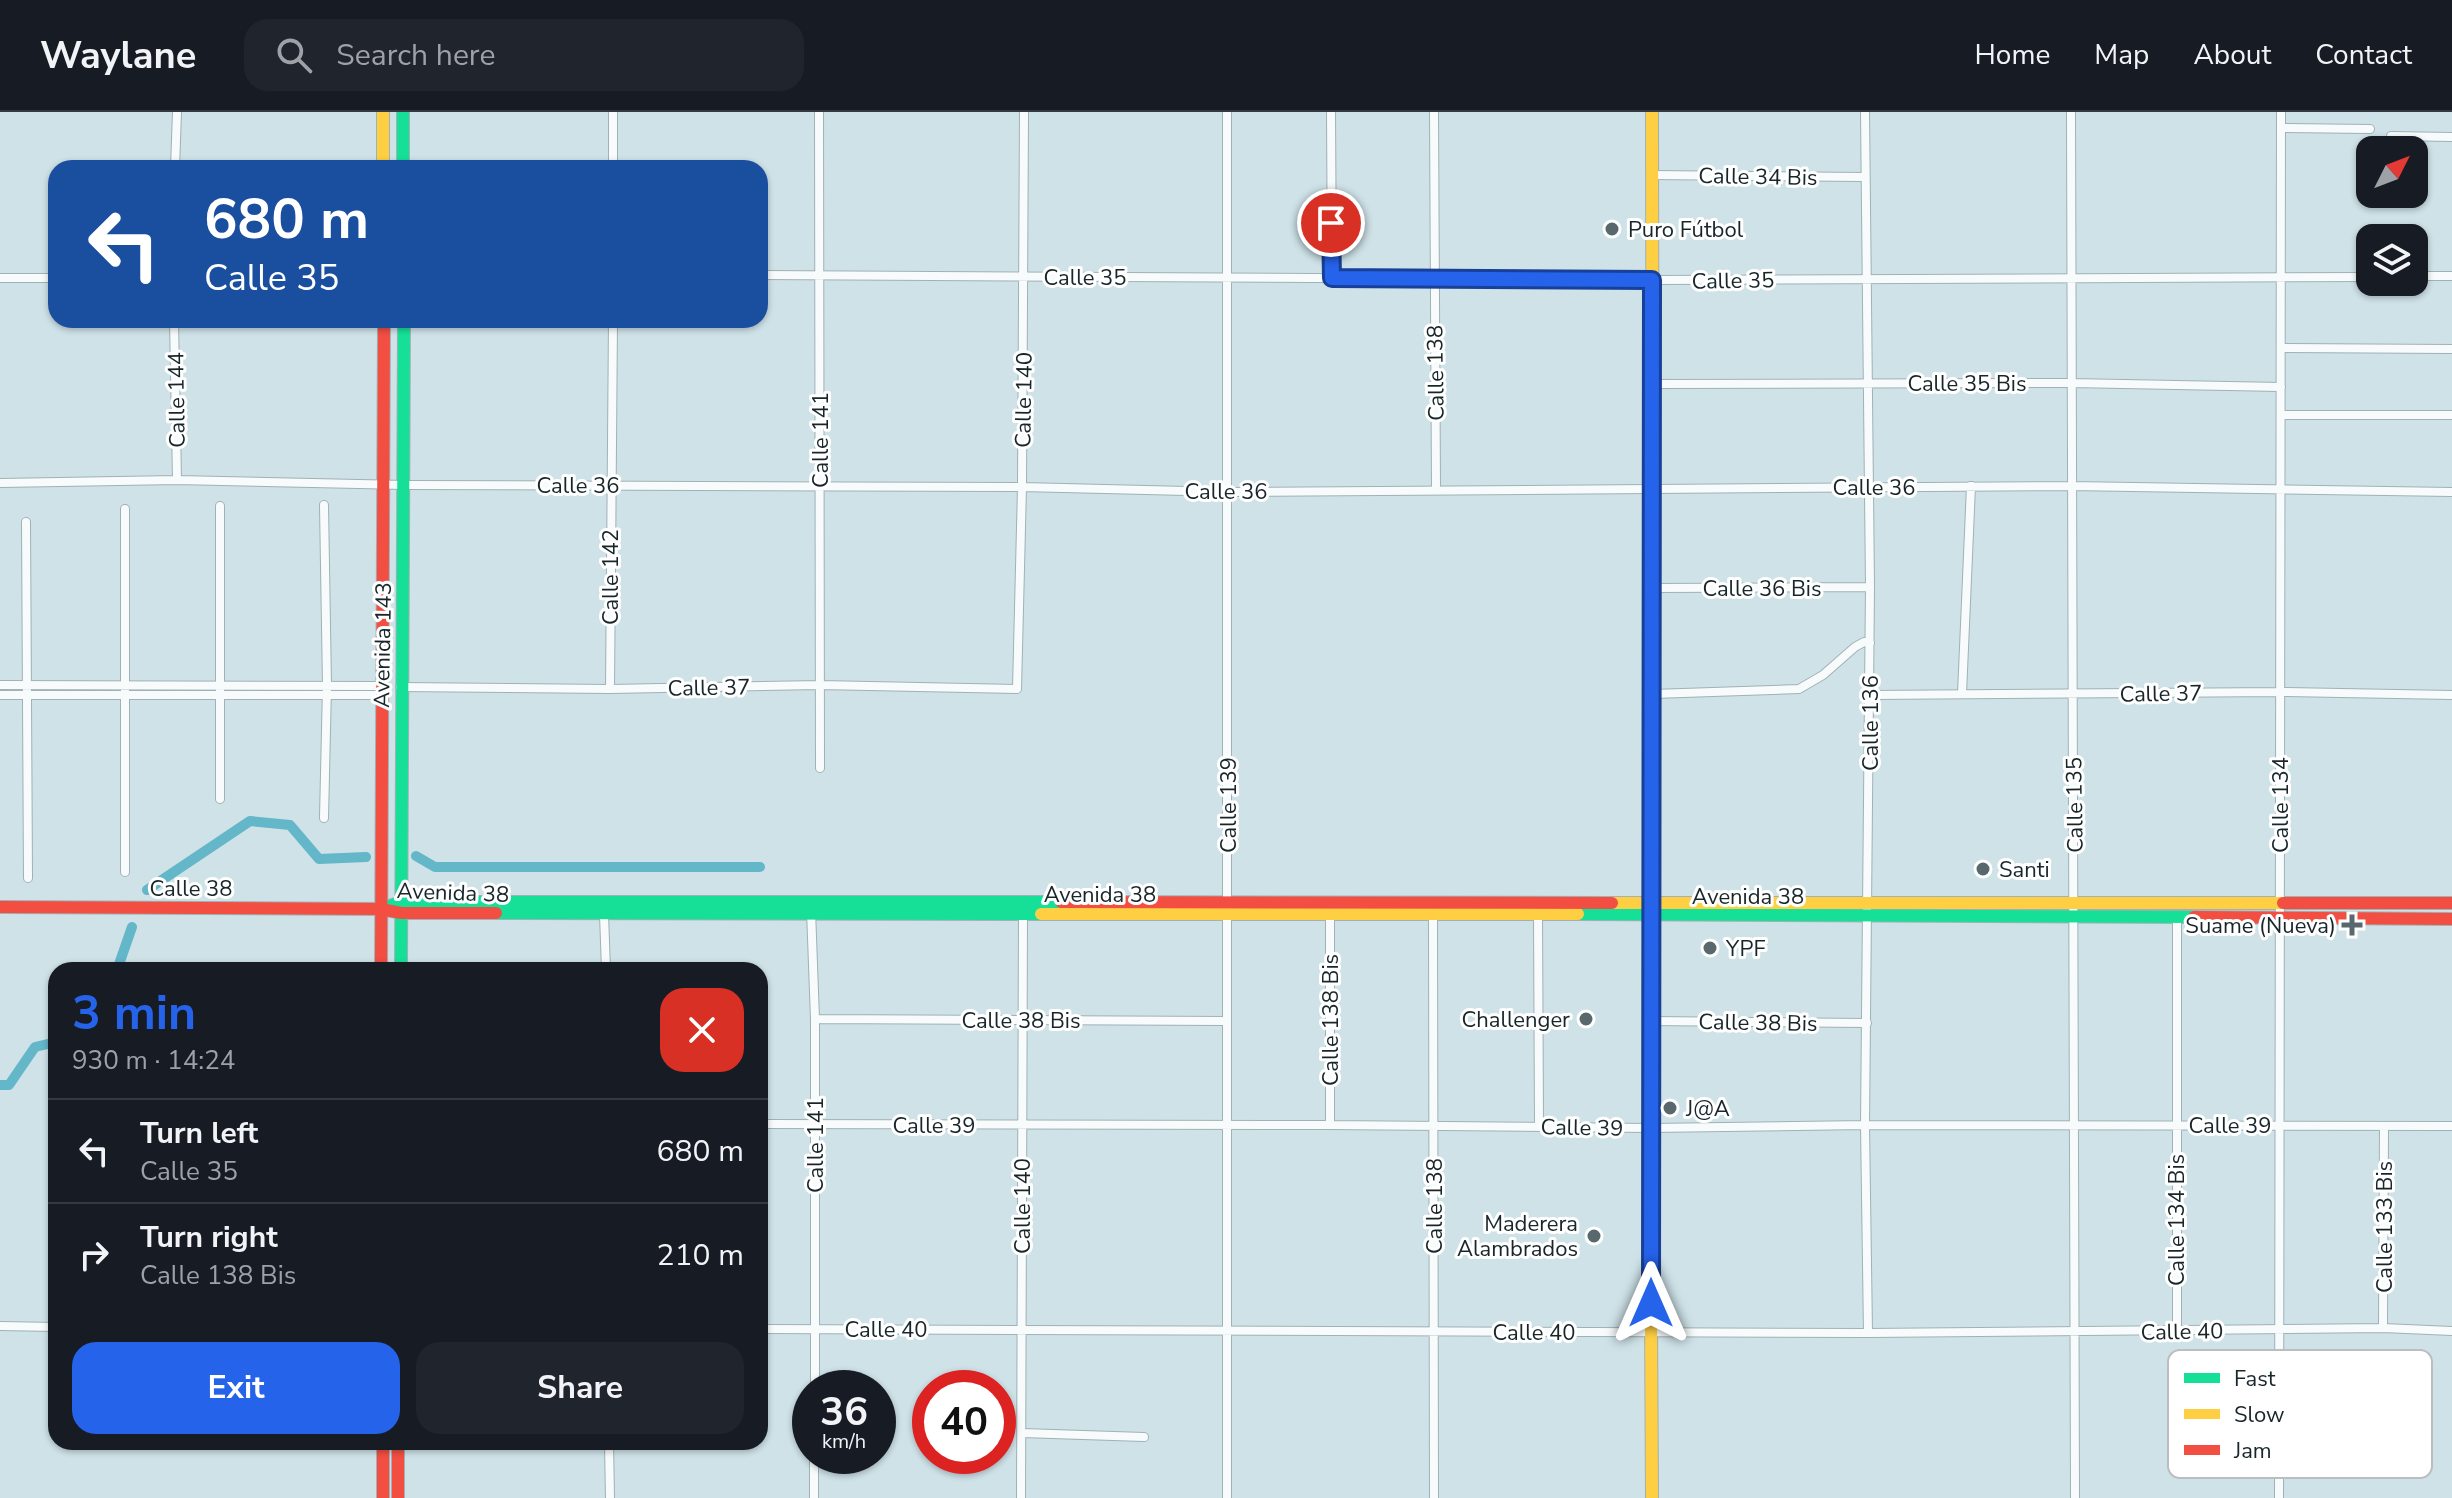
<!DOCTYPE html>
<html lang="en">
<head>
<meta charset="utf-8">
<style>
	body { margin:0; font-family:"Nunito Sans",sans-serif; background:#20242c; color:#f1f3f6; height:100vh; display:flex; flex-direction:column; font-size:30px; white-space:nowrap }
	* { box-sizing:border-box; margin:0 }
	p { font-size:26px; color:#9ea1a6 }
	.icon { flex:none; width:44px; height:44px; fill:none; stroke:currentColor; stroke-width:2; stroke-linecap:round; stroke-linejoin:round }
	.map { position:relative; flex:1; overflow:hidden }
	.drawer { position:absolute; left:48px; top:850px; width:720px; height:488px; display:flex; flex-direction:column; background:#171b24; border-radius:24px; box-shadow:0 2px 6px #0004 }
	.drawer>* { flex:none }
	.guide { position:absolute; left:48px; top:48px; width:720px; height:168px; border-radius:24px; box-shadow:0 2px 6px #0004; background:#1a4fa0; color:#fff; overflow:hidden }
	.needle { width:52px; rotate:48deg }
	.controls { position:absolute; left:2356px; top:24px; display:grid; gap:16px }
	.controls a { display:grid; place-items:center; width:72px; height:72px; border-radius:16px; background:#171b24; box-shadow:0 2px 6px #0004; font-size:40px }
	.speed { position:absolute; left:792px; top:1258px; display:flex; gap:16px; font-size:40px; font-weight:700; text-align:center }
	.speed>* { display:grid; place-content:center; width:104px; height:104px; border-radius:50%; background:#171b24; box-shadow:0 2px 6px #0004; line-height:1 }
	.speed small { font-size:20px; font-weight:400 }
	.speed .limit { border:12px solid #d22; background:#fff; color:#111 }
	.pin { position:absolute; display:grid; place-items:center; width:68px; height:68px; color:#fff; margin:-34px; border:4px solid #fff; border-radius:50%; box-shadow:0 2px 8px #0007 }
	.me { position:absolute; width:88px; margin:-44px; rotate:0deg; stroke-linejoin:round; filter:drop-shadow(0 0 6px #0008) }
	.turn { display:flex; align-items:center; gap:28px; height:168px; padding:0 24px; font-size:36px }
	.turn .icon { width:104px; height:104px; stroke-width:2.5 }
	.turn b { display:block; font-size:56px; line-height:68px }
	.round { display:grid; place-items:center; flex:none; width:84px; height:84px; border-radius:24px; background:#20242c }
	.overview { display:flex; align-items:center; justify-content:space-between; height:136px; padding:0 24px }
	h1 { font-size:48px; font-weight:700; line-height:60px; color:#2563eb }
	.cta { display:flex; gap:16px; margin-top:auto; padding:16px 24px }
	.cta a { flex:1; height:92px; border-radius:24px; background:#2563eb; color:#fff; font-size:32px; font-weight:700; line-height:92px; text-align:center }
	.cta a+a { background:#20242c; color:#f1f3f6 }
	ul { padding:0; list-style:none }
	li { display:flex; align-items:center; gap:24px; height:104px; padding:0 24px; border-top:2px solid #363941 }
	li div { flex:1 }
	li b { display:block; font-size:30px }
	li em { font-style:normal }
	header { display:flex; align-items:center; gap:48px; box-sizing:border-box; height:112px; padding:0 40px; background:#171b24; border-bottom:2px solid #363941 }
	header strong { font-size:38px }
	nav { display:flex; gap:44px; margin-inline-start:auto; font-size:28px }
	.search { width:560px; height:72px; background:#20242c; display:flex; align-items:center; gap:20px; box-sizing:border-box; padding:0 28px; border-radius:24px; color:#9ea1a6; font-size:30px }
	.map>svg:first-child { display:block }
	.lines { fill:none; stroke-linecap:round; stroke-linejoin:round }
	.canal { stroke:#64b6c9; stroke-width:10 }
	.street-casing { stroke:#a1b1b5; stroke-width:10 }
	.fast-casing { stroke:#a1b1b5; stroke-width:14 }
	.slow-casing { stroke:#a1b1b5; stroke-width:14 }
	.jam-casing { stroke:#a1b1b5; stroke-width:14 }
	.street { stroke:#f8fbfc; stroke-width:8 }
	.fast { stroke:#16e098; stroke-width:12 }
	.slow { stroke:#ffcf43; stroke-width:12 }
	.jam { stroke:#f24e42; stroke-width:12 }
	.route-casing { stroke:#184099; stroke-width:20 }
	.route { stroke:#2563eb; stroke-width:14 }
	.poi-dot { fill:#58686c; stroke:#fff; stroke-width:3 }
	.labels { text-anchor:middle; stroke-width:6; stroke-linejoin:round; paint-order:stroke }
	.street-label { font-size:22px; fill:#18262a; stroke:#fff }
	.poi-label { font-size:22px; fill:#18262a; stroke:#fff; text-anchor:start }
	.key { fill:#fff; stroke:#babebf; stroke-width:2 }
	.key-label { font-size:22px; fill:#18262a }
</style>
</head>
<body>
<header>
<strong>Waylane</strong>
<div class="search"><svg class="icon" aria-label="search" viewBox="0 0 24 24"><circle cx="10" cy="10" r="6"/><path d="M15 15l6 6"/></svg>Search here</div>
<nav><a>Home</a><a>Map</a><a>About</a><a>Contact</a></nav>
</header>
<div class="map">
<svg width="2452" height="1386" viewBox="0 0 2452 1386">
	<rect width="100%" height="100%" fill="#cee2e8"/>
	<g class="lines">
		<path class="canal" d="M 416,744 L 435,755 L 760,755
			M 147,778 L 250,709 L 290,713 L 319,747 L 366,745
			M 117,858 L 132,815
			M 0,973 L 9,973 L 35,935 L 56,930"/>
		<g class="street-casing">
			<path id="street" d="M 613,0 L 613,56
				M 819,0 L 820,656
				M 1331,0 L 1332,166
				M 1434,0 L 1436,378
				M 1865,0 L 1870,475 L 1865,1013 L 1868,1221
				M 2071,0 L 2075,1386
				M 2281,16 L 2370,17
				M 2391,24 L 2452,25
				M 175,56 L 177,0
				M 1651,63 L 1865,65
				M 760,163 L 1652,168 L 2370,165
				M 2414,164 L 2452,164
				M 0,166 L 56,166
				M 174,208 L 177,368
				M 2281,236 L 2452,237
				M 1653,272 L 2071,271 L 2281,275
				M 2281,303 L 2452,303
				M 0,371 L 177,368 L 405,373 L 1022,375 L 1228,380 L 2071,374 L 2452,380
				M 26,410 L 28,766
				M 1653,476 L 1870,475
				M 0,573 L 383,574
				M 400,575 L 610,577 L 820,573 L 1017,577 L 1022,375 L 1024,0
				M 610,577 L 613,208
				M 1653,582 L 1799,577 L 1823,563 L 1855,535 L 1864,530 L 1870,531
				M 1962,582 L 1971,374
				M 0,583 L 383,583
				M 1870,583 L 2281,580 L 2452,583
				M 220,687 L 220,394
				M 324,706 L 327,574 L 324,393
				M 125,760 L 125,397
				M 811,798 L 815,907 L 815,1276
				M 604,802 L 606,858
				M 1330,803 L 1330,1013
				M 1433,803 L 1434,1386
				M 1538,803 L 1539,1014
				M 815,907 L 1227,909
				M 1650,909 L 1867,911
				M 760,1012 L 1330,1013 L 1650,1016 L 1865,1013 L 2452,1014
				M 0,1214 L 56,1215
				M 2383,1216 L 2384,1014
				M 760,1217 L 1868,1221 L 2383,1216 L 2452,1219
				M 2177,1219 L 2177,804
				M 1022,1321 L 1144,1325
				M 609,1330 L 610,1386
				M 814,1386 L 814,1344
				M 1021,1386 L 1023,802
				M 1227,1386 L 1227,0
				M 2279,1386 L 2281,0"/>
		</g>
		<g class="fast-casing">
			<path id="fast" d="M 403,0 L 403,56
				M 381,797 L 401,790 L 1061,790
				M 496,801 L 1041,802
				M 1578,802 L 2194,805
				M 401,858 L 404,208
				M 1651,1201 L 1653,610"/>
		</g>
		<g class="slow-casing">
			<path id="slow" d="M 383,0 L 383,56
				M 1652,0 L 1653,610
				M 1612,791 L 2283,791
				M 1041,802 L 1578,802
				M 1651,1201 L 1652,1386"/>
		</g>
		<g class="jam-casing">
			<path id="jam" d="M 1061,790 L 1612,791
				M 2283,791 L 2452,791
				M 0,795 L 381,797 L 401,801 L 496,801
				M 2194,805 L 2452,807
				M 381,858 L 384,208
				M 383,1330 L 383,1386
				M 398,1330 L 398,1386"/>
		</g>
		<use href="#street" class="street"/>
		<use href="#fast" class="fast"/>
		<use href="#slow" class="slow"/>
		<use href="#jam" class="jam"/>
	</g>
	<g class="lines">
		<g class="route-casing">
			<path id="route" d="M 1331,111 L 1332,166 L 1652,168 L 1651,1191"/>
		</g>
		<use href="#route" class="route"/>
	</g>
	<g class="poi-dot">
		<circle cx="1612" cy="117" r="8"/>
		<circle cx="1983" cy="757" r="8"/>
		<path d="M2348 801h8v8h8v8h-8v8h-8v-8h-8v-8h8z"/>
		<circle cx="1710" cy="836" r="8"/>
		<circle cx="1586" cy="907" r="8"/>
		<circle cx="1670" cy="996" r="8"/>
		<circle cx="1594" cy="1124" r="8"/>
	</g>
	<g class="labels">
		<g class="street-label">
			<text transform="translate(1758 64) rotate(1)" y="8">Calle 34 Bis</text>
			<text x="1085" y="173">Calle 35</text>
			<text transform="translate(1733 168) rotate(-1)" y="8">Calle 35</text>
			<text transform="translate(1435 261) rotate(-91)" y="8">Calle 138</text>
			<text x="1967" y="279">Calle 35 Bis</text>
			<text transform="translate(176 288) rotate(-91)" y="8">Calle 144</text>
			<text transform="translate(1023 288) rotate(-89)" y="8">Calle 140</text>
			<text transform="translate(820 328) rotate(-90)" y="8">Calle 141</text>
			<text x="578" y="381">Calle 36</text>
			<text x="1874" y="383">Calle 36</text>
			<text x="1226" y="387">Calle 36</text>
			<text transform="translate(610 465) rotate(-90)" y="8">Calle 142</text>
			<text x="1762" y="484">Calle 36 Bis</text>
			<text transform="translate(382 533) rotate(-89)" y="8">Avenida 143</text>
			<text transform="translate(709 575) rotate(-1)" y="8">Calle 37</text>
			<text transform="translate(2161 581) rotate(-1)" y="8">Calle 37</text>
			<text transform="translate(1870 611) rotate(-90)" y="8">Calle 136</text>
			<text transform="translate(1228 693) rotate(-90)" y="8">Calle 139</text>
			<text transform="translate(2074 693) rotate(-91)" y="8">Calle 135</text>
			<text transform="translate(2280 693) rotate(-90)" y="8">Calle 134</text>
			<text x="191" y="784">Calle 38</text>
			<text transform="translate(453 780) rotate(2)" y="8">Avenida 38</text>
			<text x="1100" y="790">Avenida 38</text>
			<text x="1748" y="792">Avenida 38</text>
			<text x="1021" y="916">Calle 38 Bis</text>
			<text transform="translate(1330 908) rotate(-90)" y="8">Calle 138 Bis</text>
			<text transform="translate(1758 910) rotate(1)" y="8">Calle 38 Bis</text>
			<text x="934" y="1021">Calle 39</text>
			<text x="2230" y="1021">Calle 39</text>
			<text transform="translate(1582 1015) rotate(1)" y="8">Calle 39</text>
			<text transform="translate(815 1033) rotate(-90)" y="8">Calle 141</text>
			<text transform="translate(1022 1094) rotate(-90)" y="8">Calle 140</text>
			<text transform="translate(1434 1094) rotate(-90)" y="8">Calle 138</text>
			<text transform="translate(2176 1108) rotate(-90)" y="8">Calle 134 Bis</text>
			<text transform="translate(2384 1115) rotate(-90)" y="8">Calle 133 Bis</text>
			<text x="886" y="1225">Calle 40</text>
			<text transform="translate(2182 1219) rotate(-1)" y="8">Calle 40</text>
			<text x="1534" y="1228">Calle 40</text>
		</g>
		<g class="poi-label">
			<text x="1628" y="125">Puro Fútbol</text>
			<text x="1999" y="765">Santi</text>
			<text x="2336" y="821" text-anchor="end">Suame (Nueva)</text>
			<text x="1726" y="844">YPF</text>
			<text x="1570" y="915" text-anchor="end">Challenger</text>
			<text x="1686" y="1004">J@A</text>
			<text x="1578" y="1119" text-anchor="end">Maderera<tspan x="1578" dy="25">Alambrados</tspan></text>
		</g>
	</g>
	<rect x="2168" y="1238" width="264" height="128" rx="12" class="key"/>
	<rect x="2184" y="1261" width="36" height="10" fill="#16e098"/>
	<rect x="2184" y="1297" width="36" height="10" fill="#ffcf43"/>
	<rect x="2184" y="1333" width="36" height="10" fill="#f24e42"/>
	<g class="key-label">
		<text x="2234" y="1274">Fast</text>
		<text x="2234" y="1310">Slow</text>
		<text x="2234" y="1346">Jam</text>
	</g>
</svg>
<div class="controls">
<a><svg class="needle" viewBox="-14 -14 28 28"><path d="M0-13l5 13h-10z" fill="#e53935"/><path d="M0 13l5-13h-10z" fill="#9ea1a6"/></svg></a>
<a><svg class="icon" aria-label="layers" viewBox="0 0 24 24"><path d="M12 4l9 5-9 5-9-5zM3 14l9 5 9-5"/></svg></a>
</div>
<div class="speed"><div>36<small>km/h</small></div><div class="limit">40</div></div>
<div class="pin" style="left:1331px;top:111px;background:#d93025"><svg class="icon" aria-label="arrive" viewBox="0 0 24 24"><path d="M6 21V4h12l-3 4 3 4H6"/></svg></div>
<svg class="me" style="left:1651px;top:1191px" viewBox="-20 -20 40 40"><path d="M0-17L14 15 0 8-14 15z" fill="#2563eb" stroke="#fff" stroke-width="4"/></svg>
<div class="guide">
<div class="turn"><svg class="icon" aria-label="left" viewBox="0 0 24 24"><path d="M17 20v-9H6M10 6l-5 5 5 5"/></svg><div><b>680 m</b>Calle 35</div></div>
</div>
<section class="drawer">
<div class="overview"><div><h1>3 min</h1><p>930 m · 14:24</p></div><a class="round" style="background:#d93025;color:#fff"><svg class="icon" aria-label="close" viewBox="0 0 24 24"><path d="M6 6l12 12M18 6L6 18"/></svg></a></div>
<ul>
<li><svg class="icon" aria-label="left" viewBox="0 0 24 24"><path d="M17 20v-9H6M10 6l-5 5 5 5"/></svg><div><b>Turn left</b><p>Calle 35</p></div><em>680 m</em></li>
<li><svg class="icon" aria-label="right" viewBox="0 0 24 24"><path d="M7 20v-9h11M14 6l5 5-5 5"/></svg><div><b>Turn right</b><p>Calle 138 Bis</p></div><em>210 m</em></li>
</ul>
<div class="cta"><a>Exit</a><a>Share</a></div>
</section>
</div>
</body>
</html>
